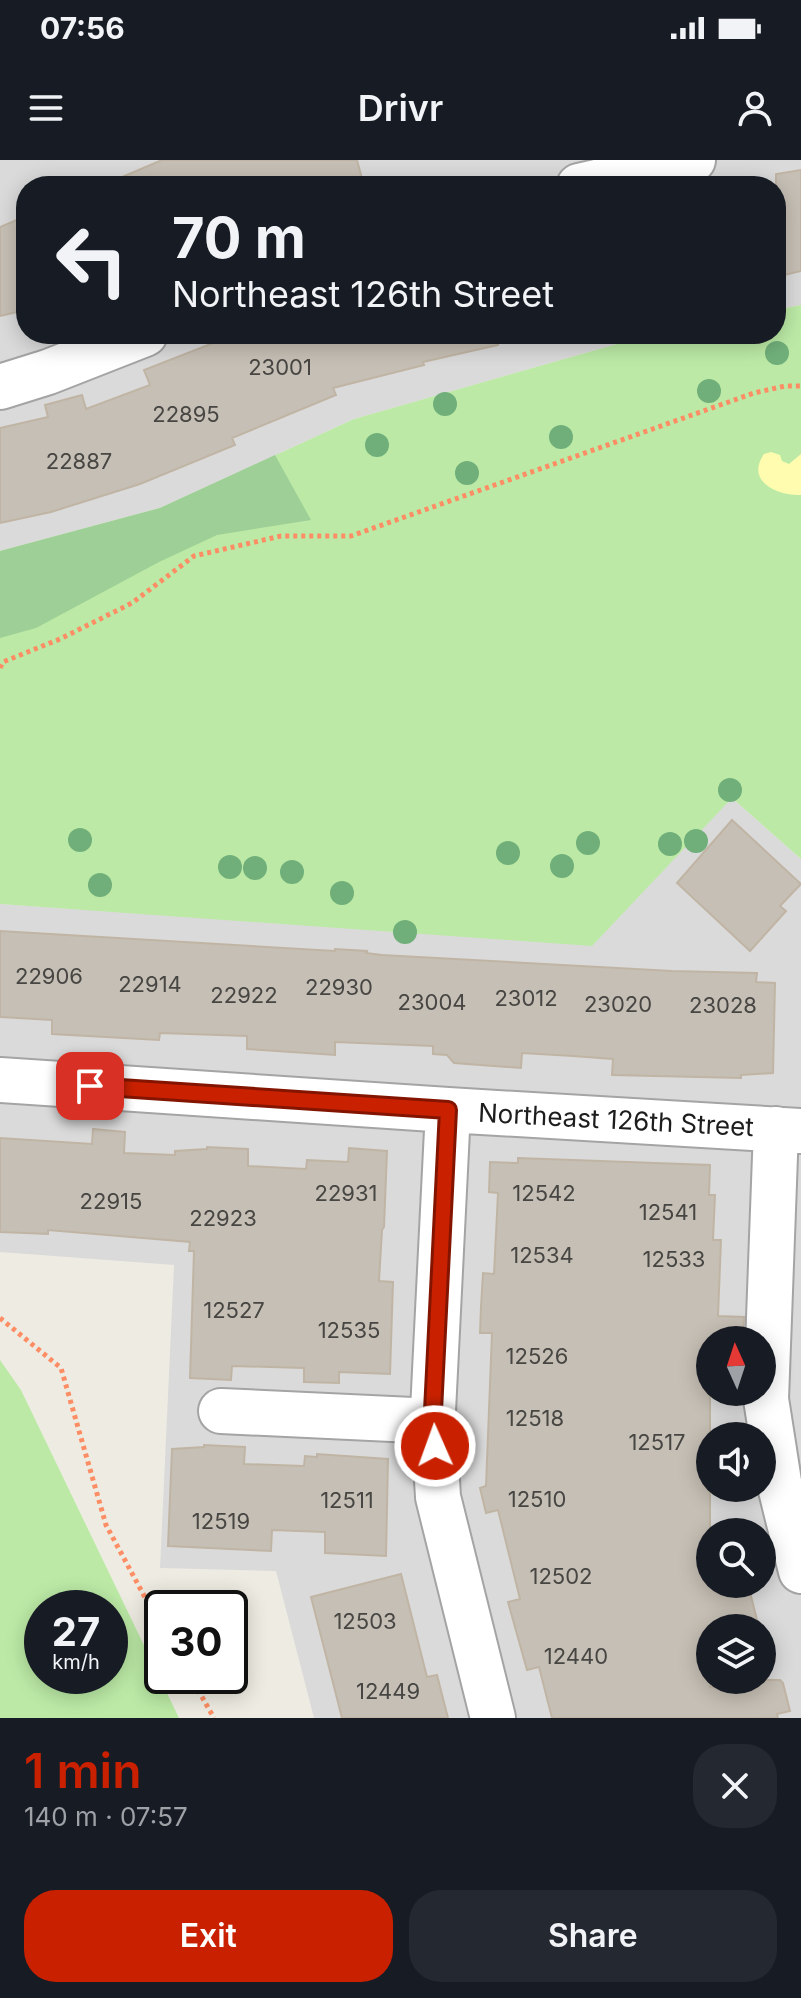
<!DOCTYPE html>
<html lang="en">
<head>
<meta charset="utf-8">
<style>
	body { margin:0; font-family:Inter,sans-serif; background:#242831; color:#f1f3f6; height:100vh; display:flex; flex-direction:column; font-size:30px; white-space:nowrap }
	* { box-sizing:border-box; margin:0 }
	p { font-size:26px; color:#9ea1a6 }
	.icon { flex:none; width:44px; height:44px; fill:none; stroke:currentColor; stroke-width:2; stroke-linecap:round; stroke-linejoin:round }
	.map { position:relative; height:1558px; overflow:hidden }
	.details { display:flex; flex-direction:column; background:#171b24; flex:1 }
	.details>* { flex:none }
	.hud { position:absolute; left:16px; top:16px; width:770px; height:168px; border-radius:32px; box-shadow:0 4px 20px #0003; background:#171b24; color:#f1f3f6; overflow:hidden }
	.needle { width:52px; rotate:357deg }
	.buttons { position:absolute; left:696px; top:1166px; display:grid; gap:16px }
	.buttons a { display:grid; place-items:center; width:80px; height:80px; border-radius:50%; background:#171b24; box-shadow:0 4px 20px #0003; font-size:40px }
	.speed { position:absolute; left:24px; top:1430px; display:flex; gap:16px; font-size:40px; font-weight:700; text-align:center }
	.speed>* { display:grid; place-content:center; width:104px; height:104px; border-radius:50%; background:#171b24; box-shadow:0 4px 20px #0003; line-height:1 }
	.speed small { font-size:20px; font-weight:400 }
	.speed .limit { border:4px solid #111; border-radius:12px; background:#fff; color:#111 }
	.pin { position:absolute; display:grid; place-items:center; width:68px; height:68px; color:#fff; margin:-34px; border-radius:16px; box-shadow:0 4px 12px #0006 }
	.me { position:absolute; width:88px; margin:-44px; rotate:358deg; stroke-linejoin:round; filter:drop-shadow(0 0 6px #0008) }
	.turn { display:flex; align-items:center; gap:28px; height:168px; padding:0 24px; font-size:36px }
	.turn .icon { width:104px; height:104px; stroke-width:2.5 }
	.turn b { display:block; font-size:56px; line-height:68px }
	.round { display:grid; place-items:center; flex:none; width:84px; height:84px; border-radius:32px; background:#242831 }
	.summary { display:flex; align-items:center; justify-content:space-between; height:136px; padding:0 24px }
	h1 { font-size:48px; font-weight:600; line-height:60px; color:#c92100 }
	.cta { display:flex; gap:16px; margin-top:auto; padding:16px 24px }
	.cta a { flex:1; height:92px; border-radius:32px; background:#c92100; color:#fff; font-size:32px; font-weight:600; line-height:92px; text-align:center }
	.cta a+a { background:#242831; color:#f1f3f6 }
	.status { display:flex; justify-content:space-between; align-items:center; height:56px; padding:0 40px; background:#171b24; direction:ltr }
	.status svg { height:22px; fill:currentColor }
	header { display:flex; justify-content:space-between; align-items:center; height:104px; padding:0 24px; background:#171b24; font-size:36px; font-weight:600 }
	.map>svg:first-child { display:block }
	.residential { fill:#dbdada; fill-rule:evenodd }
	.grass { fill:#bceaa6; fill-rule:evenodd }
	.forest { fill:#9dcf96 }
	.sand { fill:#fffcaf }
	.building { fill:#c6bfb5; stroke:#c0b5a4; stroke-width:2 }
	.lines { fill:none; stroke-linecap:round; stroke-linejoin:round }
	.minor-casing { stroke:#a4a4a4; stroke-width:48 }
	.path { stroke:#fd8d64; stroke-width:5; stroke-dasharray:4 4; stroke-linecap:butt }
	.minor { stroke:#fff; stroke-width:44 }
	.tree { fill:#70af7a }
	.route-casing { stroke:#831500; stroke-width:20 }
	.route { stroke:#c92100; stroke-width:14 }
	.labels { text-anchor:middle; stroke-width:8; stroke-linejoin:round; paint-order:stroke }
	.number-label { font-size:22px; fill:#474643 }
	.street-label { font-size:26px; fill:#1d1d1d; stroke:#fff }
</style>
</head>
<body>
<div class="status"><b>07:56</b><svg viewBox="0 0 49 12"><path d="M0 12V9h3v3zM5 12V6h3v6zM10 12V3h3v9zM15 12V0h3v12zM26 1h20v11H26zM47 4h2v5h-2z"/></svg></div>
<header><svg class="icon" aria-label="menu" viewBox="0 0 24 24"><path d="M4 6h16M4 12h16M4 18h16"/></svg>Drivr<svg class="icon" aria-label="person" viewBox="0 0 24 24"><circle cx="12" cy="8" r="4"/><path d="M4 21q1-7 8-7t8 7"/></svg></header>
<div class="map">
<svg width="801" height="1558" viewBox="0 0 801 1558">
	<rect width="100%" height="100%" fill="#eeece2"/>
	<path class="residential" d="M 0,0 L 801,0 L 801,145 L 776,150 L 776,26 L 26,26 L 26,174 L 662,174 L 624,182 L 354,259 L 160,348 L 0,391 Z
		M 732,638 L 801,699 L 801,1558 L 314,1558 L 276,1411 L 160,1408 L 174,1105 L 0,1092 L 0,744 L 109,751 ZM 710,1180 L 762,1180 L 762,1232 L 710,1232 ZM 710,1276 L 762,1276 L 762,1328 L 710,1328 ZM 710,1372 L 762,1372 L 762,1424 L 710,1424 ZM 710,1468 L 762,1468 L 762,1520 L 710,1520 Z"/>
	<path class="grass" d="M 801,145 L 801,699 L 732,638 L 592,786 L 0,744 L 0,391 L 160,348 L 354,259 L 624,182 L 662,174 L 776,174 L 776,150 Z
		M 0,1200 L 21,1230 L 179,1558 L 0,1558 ZM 42,1448 L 110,1448 L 110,1516 L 42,1516 Z"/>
	<path class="forest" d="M 275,295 L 311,360 L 217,375 L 159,402 L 36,468 L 0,478 L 0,391 L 160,348 Z"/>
	<path class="sand" d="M 771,292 L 780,295 L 782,301 L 789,304 L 801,294 L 801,335 C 777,336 745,321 764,294 Z"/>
	<path class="building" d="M 162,0 L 357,0 L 364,26 L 101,26 Z
		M 801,10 L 801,111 L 776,117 L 776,14 Z
		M 26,56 L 26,150 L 0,156 L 0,67 Z
		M 236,174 L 497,174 L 498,185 L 423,202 L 424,205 L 333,228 L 336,235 L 232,278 L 235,285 L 140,324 L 51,352 L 0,363 L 0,268 L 48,257 L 45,245 L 82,235 L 86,249 L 150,225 L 144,210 Z
		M 732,660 L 801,724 L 780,746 L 786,751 L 750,791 L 677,723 Z
		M 0,771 L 335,791 L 335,789 L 367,791 L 366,793 L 382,795 L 672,811 L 757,813 L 756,822 L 775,823 L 773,913 L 741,915 L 741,918 L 612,915 L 613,899 L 573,896 L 522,893 L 521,908 L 454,903 L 447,895 L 433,894 L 433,886 L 335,882 L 335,895 L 247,889 L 247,876 L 160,873 L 159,880 L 52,874 L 52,860 L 0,857 Z
		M 93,969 L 125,972 L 124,993 L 175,995 L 175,991 L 207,989 L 207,987 L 248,989 L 248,1006 L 306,1009 L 307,1000 L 348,1002 L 349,988 L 387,991 L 384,1067 L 382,1070 L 379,1121 L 393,1122 L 390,1214 L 339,1212 L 339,1223 L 304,1222 L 304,1208 L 232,1206 L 231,1220 L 190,1218 L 194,1091 L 189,1091 L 190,1082 L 48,1070 L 48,1074 L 0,1072 L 0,978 L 92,984 Z
		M 518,998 L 710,1005 L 709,1035 L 715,1035 L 713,1080 L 721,1080 L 718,1156 L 744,1157 L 743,1180 L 710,1180 L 710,1424 L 748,1424 L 759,1468 L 710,1468 L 710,1527 L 740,1520 L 780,1520 L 783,1523 L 790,1551 L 777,1554 L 778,1558 L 552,1558 L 539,1507 L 527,1510 L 508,1442 L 520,1439 L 498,1350 L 486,1353 L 480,1328 L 486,1326 L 492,1173 L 480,1173 L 481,1147 L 483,1113 L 494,1114 L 498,1033 L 489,1032 L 490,1002 L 518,1003 Z
		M 204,1285 L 245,1287 L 244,1304 L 304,1306 L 305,1296 L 317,1297 L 317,1294 L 388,1299 L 386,1396 L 325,1393 L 325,1372 L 272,1370 L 271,1391 L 168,1386 L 172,1289 L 204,1287 Z
		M 401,1414 L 427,1517 L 437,1515 L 448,1558 L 342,1558 L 311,1437 Z"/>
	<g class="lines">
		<g class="minor-casing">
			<path id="minor" d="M 579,26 L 693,0
				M 0,227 L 48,212 L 145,174
				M 0,920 L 448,950 L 801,971
				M 448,950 L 433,1251 L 438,1337 L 493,1558
				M 776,969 L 766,1239 L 779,1322 L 801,1411
				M 221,1251 L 434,1261"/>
		</g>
		<path class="path" d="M 0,508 L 3,502 L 60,479 L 132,443 L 194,396 L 281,376 L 351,376 L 754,233 L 785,226 L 801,226
			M 0,1158 L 61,1208 L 106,1365 L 162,1469
			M 190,1516 L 214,1558"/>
		<use href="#minor" class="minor"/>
	</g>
	<g class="tree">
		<circle cx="777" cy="193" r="12"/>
		<circle cx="709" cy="231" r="12"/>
		<circle cx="445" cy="244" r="12"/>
		<circle cx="561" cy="277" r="12"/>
		<circle cx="377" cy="285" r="12"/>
		<circle cx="467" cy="313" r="12"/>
		<circle cx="730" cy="630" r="12"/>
		<circle cx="80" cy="680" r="12"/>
		<circle cx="696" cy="681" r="12"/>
		<circle cx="588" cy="683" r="12"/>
		<circle cx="670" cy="684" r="12"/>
		<circle cx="508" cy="693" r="12"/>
		<circle cx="562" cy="706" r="12"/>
		<circle cx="230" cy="707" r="12"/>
		<circle cx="255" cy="708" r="12"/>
		<circle cx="292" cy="712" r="12"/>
		<circle cx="100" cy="725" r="12"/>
		<circle cx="342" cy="733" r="12"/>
		<circle cx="405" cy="772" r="12"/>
	</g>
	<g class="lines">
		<g class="route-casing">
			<path id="route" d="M 90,926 L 448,950 L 433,1251 L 435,1286"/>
		</g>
		<use href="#route" class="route"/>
	</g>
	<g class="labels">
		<g class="number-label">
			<text x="280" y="215">23001</text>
			<text x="186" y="262">22895</text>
			<text x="79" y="309">22887</text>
			<text x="49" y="824">22906</text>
			<text x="150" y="832">22914</text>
			<text x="339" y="835">22930</text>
			<text x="244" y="843">22922</text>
			<text x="526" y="846">23012</text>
			<text x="432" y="850">23004</text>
			<text x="618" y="852">23020</text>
			<text x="723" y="853">23028</text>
			<text x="346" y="1041">22931</text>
			<text x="544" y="1041">12542</text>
			<text x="111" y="1049">22915</text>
			<text x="668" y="1060">12541</text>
			<text x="223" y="1066">22923</text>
			<text x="542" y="1103">12534</text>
			<text x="674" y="1107">12533</text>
			<text x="234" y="1158">12527</text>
			<text x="349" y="1178">12535</text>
			<text x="537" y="1204">12526</text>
			<text x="535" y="1266">12518</text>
			<text x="657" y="1290">12517</text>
			<text x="537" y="1347">12510</text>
			<text x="347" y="1348">12511</text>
			<text x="221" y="1369">12519</text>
			<text x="561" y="1424">12502</text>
			<text x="365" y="1469">12503</text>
			<text x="576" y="1504">12440</text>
			<text x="388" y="1539">12449</text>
		</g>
		<g class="street-label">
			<text transform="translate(616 960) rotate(3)" y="9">Northeast 126th Street</text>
		</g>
	</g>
</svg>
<div class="buttons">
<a><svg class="needle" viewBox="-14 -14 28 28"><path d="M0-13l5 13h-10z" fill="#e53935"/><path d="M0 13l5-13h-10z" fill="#9ea1a6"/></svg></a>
<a><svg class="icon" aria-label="sound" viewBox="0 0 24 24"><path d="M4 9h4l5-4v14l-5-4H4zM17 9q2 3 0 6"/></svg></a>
<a><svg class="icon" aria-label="search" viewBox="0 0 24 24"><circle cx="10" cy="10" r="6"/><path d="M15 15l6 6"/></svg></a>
<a><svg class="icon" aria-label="layers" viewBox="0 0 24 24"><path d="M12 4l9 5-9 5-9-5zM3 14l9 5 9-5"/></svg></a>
</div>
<div class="speed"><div>27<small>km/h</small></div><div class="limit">30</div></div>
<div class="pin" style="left:90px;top:926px;background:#d93025"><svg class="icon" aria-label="arrive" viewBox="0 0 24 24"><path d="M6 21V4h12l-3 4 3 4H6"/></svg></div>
<svg class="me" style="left:435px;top:1286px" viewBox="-20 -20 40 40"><circle r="17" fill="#c92100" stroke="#fff" stroke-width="3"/><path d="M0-11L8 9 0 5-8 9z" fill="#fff"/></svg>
<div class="hud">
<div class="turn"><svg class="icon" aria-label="left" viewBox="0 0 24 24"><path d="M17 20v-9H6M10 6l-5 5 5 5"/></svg><div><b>70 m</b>Northeast 126th Street</div></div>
</div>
</div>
<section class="details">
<div class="summary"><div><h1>1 min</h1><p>140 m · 07:57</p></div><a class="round"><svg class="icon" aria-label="close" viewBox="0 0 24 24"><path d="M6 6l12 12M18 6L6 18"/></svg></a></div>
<div class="cta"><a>Exit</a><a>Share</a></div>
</section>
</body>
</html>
